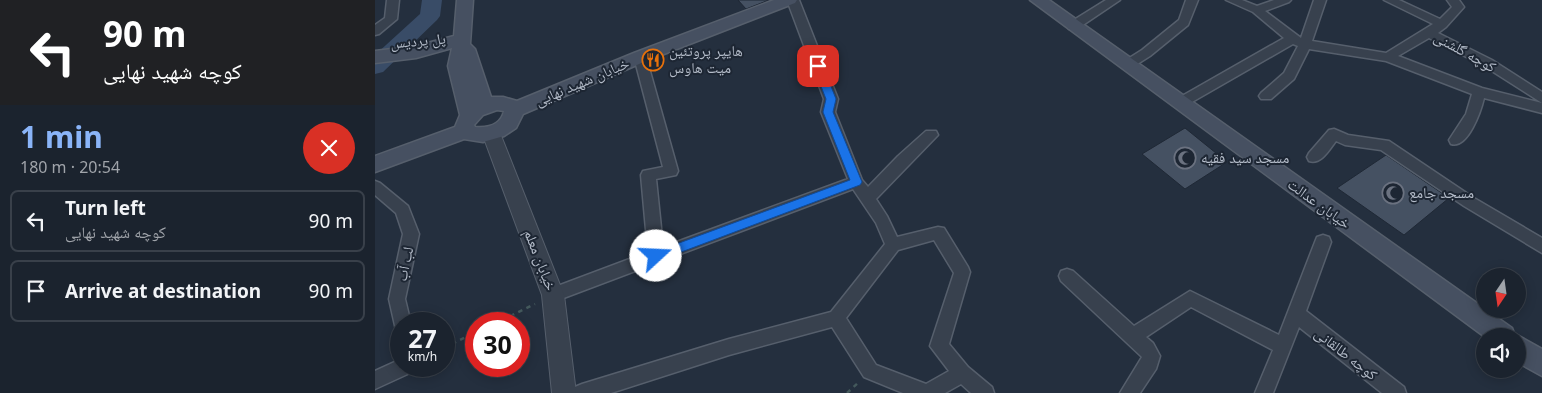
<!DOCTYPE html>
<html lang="en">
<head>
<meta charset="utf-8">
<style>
	body { margin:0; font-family:"Noto Sans","Noto Naskh Arabic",sans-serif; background:#282f3a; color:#f1f3f6; height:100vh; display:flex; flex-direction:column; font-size:19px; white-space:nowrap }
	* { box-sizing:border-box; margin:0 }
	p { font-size:16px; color:#a0a4aa }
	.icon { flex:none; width:28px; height:28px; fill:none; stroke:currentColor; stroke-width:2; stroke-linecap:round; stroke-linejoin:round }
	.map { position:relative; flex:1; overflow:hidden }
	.sheet { display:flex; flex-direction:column; background:#1b232e; width:375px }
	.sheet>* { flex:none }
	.top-card { background:#202124; color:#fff; overflow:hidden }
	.needle { width:32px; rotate:193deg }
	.tools { position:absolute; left:1101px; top:268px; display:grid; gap:10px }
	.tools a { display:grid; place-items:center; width:50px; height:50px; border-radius:50%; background:#1b232e; box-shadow:0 2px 12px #0003,0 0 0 1px #39404a; font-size:25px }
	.speed { position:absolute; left:15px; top:312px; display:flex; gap:10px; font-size:25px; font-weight:700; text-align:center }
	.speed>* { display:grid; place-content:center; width:65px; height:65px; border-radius:50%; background:#1b232e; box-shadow:0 2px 12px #0003,0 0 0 1px #39404a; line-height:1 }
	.speed small { font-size:12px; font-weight:400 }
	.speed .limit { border:8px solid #d22; background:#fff; color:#111 }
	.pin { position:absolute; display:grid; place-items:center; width:42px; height:42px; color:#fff; margin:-21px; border-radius:10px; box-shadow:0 2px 8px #0006 }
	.me { position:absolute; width:55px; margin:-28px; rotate:70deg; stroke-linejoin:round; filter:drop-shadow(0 0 4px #0008) }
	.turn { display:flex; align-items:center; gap:18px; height:105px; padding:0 20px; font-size:22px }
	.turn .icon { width:65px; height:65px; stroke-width:2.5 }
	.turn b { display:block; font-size:35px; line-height:42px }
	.round { display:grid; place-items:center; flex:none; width:52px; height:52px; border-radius:26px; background:#282f3a }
	.overview { display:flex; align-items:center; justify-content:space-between; height:85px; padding:0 20px }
	h1 { font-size:30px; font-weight:700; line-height:38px; color:#8ab4f8 }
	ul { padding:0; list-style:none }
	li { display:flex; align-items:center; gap:15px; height:62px; margin:0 10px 8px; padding:0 10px; border:2px solid #39404a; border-radius:8px }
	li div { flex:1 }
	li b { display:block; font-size:19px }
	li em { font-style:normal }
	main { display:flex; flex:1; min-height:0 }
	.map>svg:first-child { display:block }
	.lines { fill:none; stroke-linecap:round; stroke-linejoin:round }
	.river { fill:#394c67; fill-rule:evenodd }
	.building { fill:#455162; stroke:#1f2835 }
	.minor-casing { stroke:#565f6c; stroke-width:3 }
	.tertiary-casing { stroke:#565f6c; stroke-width:2 }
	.secondary-casing { stroke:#565f6c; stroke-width:3 }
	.path { stroke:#44595c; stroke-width:2.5; stroke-dasharray:4.5 4.5; stroke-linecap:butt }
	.minor { fill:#38414e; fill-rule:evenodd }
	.tertiary { fill:#38414e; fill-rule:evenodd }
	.secondary { fill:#465061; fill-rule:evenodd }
	.route { fill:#1a73e8; stroke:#114b97 }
	.labels { text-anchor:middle; stroke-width:4; stroke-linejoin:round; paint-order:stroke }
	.street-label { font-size:15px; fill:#b4bcc9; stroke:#1d2633 }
	.poi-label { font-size:15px; fill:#b4bcc9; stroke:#1d2633; text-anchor:start }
</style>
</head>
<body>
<main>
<section class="sheet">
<div class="top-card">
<div class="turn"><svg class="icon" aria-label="left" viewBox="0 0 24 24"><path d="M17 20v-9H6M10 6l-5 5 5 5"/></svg><div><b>90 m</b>کوچه شهید نهایی</div></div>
</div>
<div class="overview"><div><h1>1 min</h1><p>180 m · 20:54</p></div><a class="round" style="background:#d93025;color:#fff"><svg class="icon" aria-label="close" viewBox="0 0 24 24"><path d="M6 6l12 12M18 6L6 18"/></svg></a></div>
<ul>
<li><svg class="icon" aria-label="left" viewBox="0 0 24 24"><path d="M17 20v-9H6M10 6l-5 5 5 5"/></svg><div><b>Turn left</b><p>کوچه شهید نهایی</p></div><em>90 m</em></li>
<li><svg class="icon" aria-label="arrive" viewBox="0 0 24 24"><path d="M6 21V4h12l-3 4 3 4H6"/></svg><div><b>Arrive at destination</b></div><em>90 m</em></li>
</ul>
</section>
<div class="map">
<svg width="1167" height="393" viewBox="0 0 1167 393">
	<rect width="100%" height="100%" fill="#242f3e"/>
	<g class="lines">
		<path class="river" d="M 47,0 L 67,0 L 65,16 L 62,20 L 8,72 L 0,74 L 0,55 L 45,14 Z"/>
	</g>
	<path class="building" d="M 363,0 L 394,0 L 371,9 Z
		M 810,128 L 852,162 L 810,189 L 767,154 Z
		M 1011,155 L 1074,198 L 1029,235 L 962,188 Z"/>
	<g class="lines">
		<g class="minor-casing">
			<path id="minor" d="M 12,0 L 24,0 L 22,19 L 4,34 L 0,35 L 0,25 L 10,18 Z
				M 412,0 L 424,0 L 463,99 L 460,112 L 487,180 L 493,187 L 523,156 L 551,131 L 561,131 L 563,135 L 501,199 L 512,216 L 522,237 L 563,227 L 569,228 L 593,267 L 595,272 L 574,344 L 593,367 L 617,387 L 619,393 L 596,393 L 586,384 L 570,393 L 528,393 L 489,377 L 457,327 L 354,355 L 236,393 L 198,393 L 200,387 L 207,384 L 354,339 L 456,312 L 510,244 L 501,223 L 478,189 L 178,302 L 172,300 L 170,295 L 172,290 L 273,252 L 266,175 L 268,171 L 288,167 L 259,57 L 261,54 L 265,53 L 271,57 L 303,171 L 301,175 L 281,179 L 288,247 L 473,179 L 446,112 L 449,99 ZM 559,240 L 579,273 L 555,346 L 574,371 L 551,384 L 501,365 L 471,318 L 523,250 Z
				M 731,0 L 745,0 L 702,29 L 694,29 L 692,26 L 694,23 Z
				M 811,0 L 823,0 L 813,25 L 775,56 L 756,68 L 748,68 L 746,65 L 748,62 L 767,50 L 804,20 Z
				M 851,0 L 867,0 L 882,6 L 899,0 L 916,0 L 914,2 L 890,11 L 926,38 L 939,0 L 951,0 L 937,41 L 1011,53 L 1058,24 L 1009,0 L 1024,0 L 1065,19 L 1077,7 L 1072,0 L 1084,0 L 1089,7 L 1071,27 L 1063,33 L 1117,60 L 1167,92 L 1167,103 L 1109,66 L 1054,38 L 1023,56 L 1107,88 L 1167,103 L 1167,113 L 1109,98 C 1106,111 1093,149 1076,144 L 1074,140 L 1091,114 L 1097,94 L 1011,61 L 934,49 L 919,79 L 896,99 L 886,99 L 884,96 L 886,93 L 909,73 L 923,46 L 918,44 L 810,106 L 800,106 L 798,103 L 800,100 L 909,38 L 878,12 Z
				M 959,129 L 973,135 L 1014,141 L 1099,198 L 1167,238 L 1167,253 L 1089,206 L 1006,150 L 970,145 L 961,141 C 954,150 946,165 934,161 L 932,157 L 934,153 L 954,130 Z
				M 0,181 L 5,183 L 33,206 L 44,234 L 30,299 L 36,324 L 26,324 L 26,332 L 21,330 L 14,299 L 28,234 L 21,213 L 0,195 Z
				M 948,235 L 954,237 L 956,242 L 931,311 L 1029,387 L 1031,393 L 1007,393 L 924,327 L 898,393 L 880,393 L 898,350 L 816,307 L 771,337 L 778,343 L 785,356 L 781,369 L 765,393 L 745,393 L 767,357 L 686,281 L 684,276 L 686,271 L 692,269 L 698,271 L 759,326 L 815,291 L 904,335 L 940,242 L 942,237 Z
				M 26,359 L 26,366 L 40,366 L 37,372 L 0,389 L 0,371 Z"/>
		</g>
		<g class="tertiary-casing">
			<path id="tertiary" d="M 116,127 L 122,129 L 125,133 L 189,295 L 201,393 L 177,393 L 167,295 L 107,133 L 110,129 Z"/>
		</g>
		<g class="secondary-casing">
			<path id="secondary" d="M 82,0 L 98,0 L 95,44 L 100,49 L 116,97 L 128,97 L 142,101 L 259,53 L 399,0 L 422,0 L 420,3 L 271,61 L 148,114 L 141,128 L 129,136 L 108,142 L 89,139 L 0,172 L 0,156 L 80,127 L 85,115 L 73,66 L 77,48 L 41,58 L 0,63 L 0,51 L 41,46 L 79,36 ZM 122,110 L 129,111 C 126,125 113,128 100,127 L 99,125 L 108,115 Z
				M 655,0 L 674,0 L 1137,328 L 1140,336 L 1142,335 L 1167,349 L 1167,376 L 1142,362 L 1142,336 L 1110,337 Z"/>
		</g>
		<path class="path" d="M 119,324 L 160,304
			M 69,348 L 101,332
			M 472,393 L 484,382"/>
		<use href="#minor" class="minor"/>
		<use href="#tertiary" class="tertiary"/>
		<use href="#secondary" class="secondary"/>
	</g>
	<path class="route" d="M 443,63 L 448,66 L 461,99 L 458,112 L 487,182 L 485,185 L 285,260 L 281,262 L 277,260 L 275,256 L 277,253 L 475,180 L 448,112 L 451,99 L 438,66 Z"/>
	<defs>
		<g id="restaurant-ring" transform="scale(1.125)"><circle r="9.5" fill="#1d2633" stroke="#e8710a" stroke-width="1.5"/><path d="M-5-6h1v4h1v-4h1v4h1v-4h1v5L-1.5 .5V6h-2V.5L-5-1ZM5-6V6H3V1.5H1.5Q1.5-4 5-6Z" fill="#e8710a"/></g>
		<g id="mosque-ring" transform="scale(1.125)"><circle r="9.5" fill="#1d2633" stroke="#6b7280" stroke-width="1.5"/><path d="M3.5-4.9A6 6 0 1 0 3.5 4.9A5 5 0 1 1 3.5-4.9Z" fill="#6b7280"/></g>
	</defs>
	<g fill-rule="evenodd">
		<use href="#restaurant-ring" x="278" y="60"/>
		<use href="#mosque-ring" x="810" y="158"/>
		<use href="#mosque-ring" x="1018" y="193"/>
	</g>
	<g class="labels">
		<g class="street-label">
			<text transform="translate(43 41) rotate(-5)" y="5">پل پردیس</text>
			<text transform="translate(1090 52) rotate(29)" y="5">کوچه گلشنی</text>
			<text transform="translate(207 82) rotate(-23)" y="5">خیابان شهید نهایی</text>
			<text transform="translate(944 204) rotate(36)" y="5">خیابان عدالت</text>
			<text transform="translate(165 260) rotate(69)" y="5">خیابان معلم</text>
			<text transform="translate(30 264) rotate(-78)" y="5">لب آب</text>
			<text transform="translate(971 354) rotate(38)" y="5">کوچه طالقانی</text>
		</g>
		<g class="poi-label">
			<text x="294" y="56">هایپر پروتئین<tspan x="294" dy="17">میت هاوس</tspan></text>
			<text x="826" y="163">مسجد سید فقیه</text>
			<text x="1034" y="198">مسجد جامع</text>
		</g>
	</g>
</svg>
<div class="tools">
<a><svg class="needle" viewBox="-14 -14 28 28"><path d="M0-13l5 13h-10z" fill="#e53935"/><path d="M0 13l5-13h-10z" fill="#a0a4aa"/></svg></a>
<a><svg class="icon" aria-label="sound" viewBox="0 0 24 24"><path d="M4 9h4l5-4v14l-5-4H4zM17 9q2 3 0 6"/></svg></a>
</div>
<div class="speed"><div>27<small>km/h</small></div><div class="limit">30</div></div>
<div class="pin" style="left:443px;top:66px;background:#d93025"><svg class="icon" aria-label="arrive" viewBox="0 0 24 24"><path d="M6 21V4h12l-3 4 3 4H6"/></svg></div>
<svg class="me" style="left:281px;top:256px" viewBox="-20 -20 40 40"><circle r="19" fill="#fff"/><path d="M0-13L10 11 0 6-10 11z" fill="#1a73e8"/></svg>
</div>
</main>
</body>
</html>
